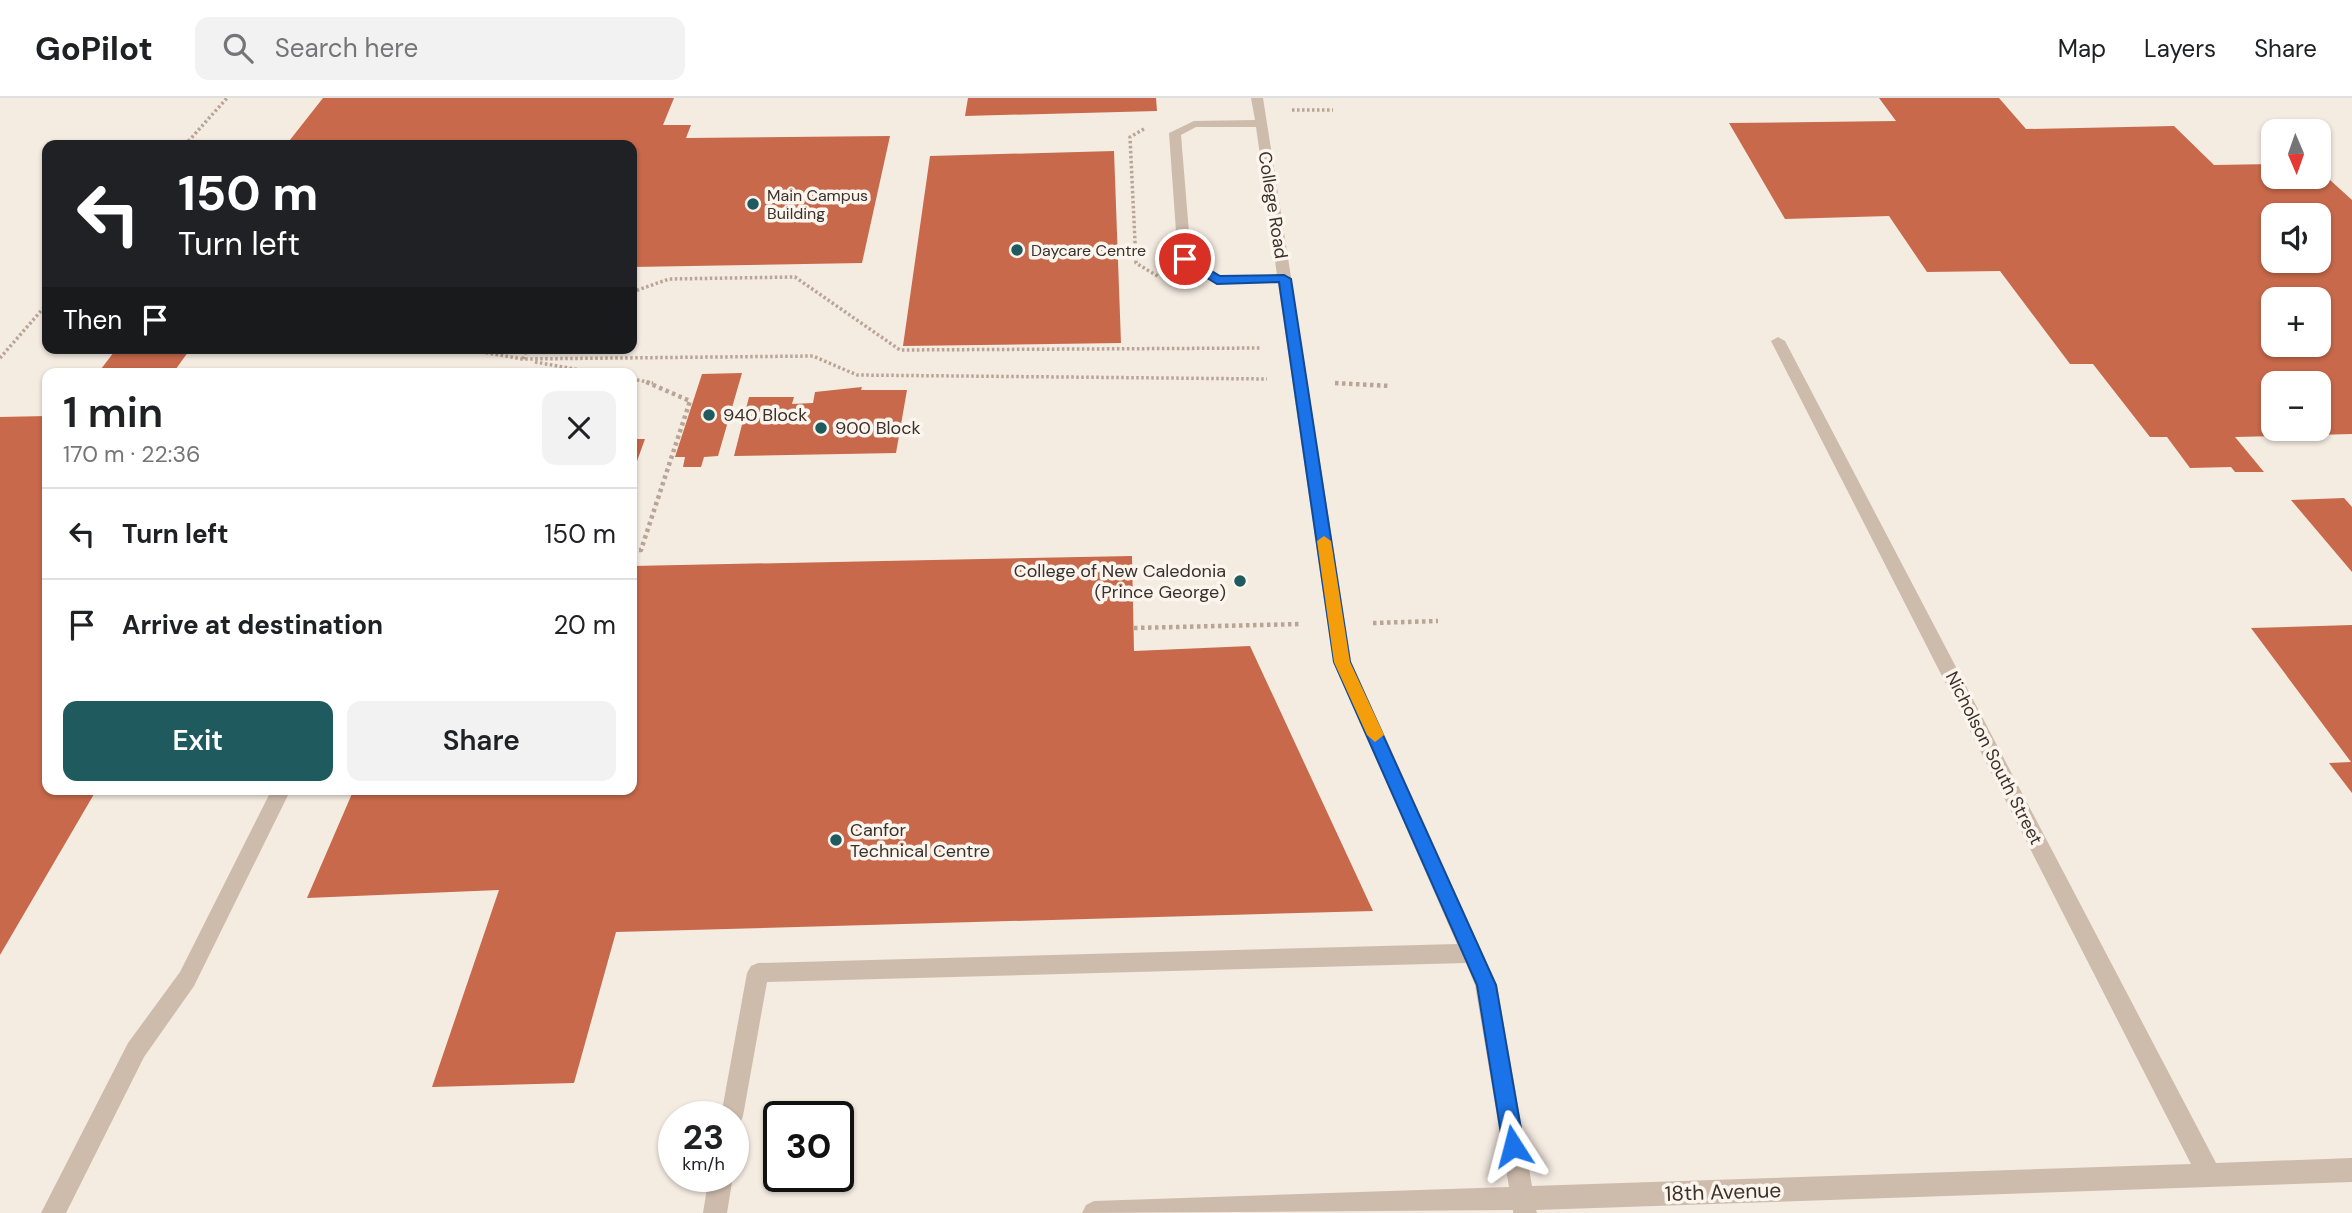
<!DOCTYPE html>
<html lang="en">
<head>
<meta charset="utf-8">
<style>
	body { margin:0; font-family:"DM Sans",sans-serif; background:#f2f2f2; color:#202124; height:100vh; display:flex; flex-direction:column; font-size:26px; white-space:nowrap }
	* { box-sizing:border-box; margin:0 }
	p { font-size:23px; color:#757577 }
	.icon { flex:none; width:38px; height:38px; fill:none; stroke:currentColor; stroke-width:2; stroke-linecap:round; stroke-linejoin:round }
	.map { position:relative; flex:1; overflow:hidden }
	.drawer { position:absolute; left:42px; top:270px; width:595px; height:427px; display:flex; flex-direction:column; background:#fff; border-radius:14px; box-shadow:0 2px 5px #0004 }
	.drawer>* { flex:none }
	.hud { position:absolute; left:42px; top:42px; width:595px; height:214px; border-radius:14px; box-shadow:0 2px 5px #0004; background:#202124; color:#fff; overflow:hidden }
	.needle { width:46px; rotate:178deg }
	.tools { position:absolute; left:2261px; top:21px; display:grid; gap:14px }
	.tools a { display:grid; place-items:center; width:70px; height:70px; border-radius:14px; background:#fff; box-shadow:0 2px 5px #0004; font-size:35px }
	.speed { position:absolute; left:658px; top:1003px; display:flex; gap:14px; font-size:35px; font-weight:700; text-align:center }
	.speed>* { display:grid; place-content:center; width:91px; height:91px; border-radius:50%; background:#fff; box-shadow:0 2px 5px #0004; line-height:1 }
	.speed small { font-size:18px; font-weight:400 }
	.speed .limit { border:4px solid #111; border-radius:10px; background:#fff; color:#111 }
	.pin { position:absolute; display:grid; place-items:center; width:60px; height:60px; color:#fff; margin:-30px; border:4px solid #fff; border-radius:50%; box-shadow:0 2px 7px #0007 }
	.me { position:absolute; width:77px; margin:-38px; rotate:351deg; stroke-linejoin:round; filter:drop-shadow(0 0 5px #0008) }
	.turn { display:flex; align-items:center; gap:24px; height:147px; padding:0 21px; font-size:32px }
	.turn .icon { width:91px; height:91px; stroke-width:2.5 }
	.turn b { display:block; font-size:49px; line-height:60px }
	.then { display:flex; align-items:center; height:66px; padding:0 21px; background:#0003; gap:14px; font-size:26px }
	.round { display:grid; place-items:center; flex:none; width:74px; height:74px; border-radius:14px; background:#f2f2f2 }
	.overview { display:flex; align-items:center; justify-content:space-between; height:119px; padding:0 21px }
	h1 { font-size:42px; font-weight:600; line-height:52px }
	.primary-button { display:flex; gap:14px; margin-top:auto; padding:14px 21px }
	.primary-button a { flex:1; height:80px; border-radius:14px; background:#1f5a5e; color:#fff; font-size:28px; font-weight:600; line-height:80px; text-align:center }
	.primary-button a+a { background:#f2f2f2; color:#202124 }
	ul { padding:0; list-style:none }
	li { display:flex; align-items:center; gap:21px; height:91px; padding:0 21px; border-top:2px solid #e0e0e0 }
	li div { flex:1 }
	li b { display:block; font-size:26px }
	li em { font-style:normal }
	header { display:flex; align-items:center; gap:42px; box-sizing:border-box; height:98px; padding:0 35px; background:#fff; border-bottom:2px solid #e0e0e0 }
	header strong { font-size:33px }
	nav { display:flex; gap:38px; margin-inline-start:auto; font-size:24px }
	.search { width:490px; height:63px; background:#f2f2f2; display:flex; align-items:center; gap:18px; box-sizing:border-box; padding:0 24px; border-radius:14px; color:#757577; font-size:26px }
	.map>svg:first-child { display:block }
	.building { fill:#c8694b; fill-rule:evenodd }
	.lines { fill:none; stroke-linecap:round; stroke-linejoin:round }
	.path-far1 { stroke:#b9a596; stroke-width:3.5; stroke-dasharray:2.5 2.5; stroke-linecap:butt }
	.path { stroke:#b9a596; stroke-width:4.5; stroke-dasharray:3.5 3.5; stroke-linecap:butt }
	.minor { fill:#cdbbac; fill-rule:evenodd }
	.route { fill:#1a73e8; stroke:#114b97; stroke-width:2 }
	.slow { fill:#f59e0b }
	.poi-dot { fill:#1f5a5e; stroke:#fbf5ee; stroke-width:2.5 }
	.labels { text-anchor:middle; stroke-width:7; stroke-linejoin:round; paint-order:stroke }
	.far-poi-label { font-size:16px; fill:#3b302b; stroke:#fbf5ee; text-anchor:start }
	.street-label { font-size:18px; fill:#3b302b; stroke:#fbf5ee }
	.poi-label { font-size:18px; fill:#3b302b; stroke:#fbf5ee; text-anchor:start }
	.near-street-label { font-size:21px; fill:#3b302b; stroke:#fbf5ee }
</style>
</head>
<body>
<header>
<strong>GoPilot</strong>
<div class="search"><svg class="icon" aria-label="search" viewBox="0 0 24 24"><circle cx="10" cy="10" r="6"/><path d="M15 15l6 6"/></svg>Search here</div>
<nav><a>Map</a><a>Layers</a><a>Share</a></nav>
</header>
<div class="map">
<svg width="2352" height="1115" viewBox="0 0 2352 1115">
	<rect width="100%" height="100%" fill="#f4ebe1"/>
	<path class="building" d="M 323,0 L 674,0 L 663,27 L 691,27 L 686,40 L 890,38 L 862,165 L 632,169 L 632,47 L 286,47 Z
		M 968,0 L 1156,0 L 1157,13 L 965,18 Z
		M 1879,0 L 1999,0 L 2026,31 L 2174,28 L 2214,67 L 2273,66 L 2273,79 L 2319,79 L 2319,72 L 2352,102 L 2352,336 L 2235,339 L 2264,374 L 2235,374 L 2231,369 L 2190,370 L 2167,339 L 2150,339 L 2093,266 L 2070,266 L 2000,173 L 1927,174 L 1889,118 L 1785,121 L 1729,25 L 1896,23 ZM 2273,117 L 2319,117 L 2319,163 L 2273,163 ZM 2273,201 L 2319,201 L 2319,247 L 2273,247 ZM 2273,285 L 2319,285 L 2319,331 L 2273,331 Z
		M 1114,53 L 1121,245 L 903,248 L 930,58 Z
		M 117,250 L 191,250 L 173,275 L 98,275 Z
		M 742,275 L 718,358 L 704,359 L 701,369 L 683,369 L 685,359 L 675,359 L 702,276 Z
		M 862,289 L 861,292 L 907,292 L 896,355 L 734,358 L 749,299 L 794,299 L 792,306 L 813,305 L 815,294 Z
		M 47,318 L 47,691 L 97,691 L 0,857 L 0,319 Z
		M 632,341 L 645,341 L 632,377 Z
		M 2344,400 L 2352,409 L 2352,474 L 2291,402 Z
		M 1132,458 L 1134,553 L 1250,548 L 1373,813 L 616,834 L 574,985 L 432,989 L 499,792 L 307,800 L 354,691 L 632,691 L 632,468 Z
		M 2352,527 L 2352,695 L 2329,665 L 2351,664 L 2251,530 Z"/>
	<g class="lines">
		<path class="path-far1" d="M 1292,12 L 1333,12
			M 1144,31 L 1130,39 L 1136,165 L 1159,179
			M 185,47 L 227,0
			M 632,194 L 669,181 L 795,179 L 900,252 L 1261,250
			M 471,252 L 522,261 L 813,258 L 857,277 L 1267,281
			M 0,260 L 47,206
			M 523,261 L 527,250
			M 535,264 L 597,275
			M 632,281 L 653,285"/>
		<path class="path" d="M 1335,285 L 1390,288
			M 632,452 L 641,452 L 690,303 L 644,283
			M 1373,525 L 1438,523
			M 1134,530 L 1301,526"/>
		<path class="minor" d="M 1251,0 L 1263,0 L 1351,563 L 1497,887 L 1532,1088 L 2191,1066 L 1771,243 L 1778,239 L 1785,243 L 2216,1065 L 2352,1060 L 2352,1084 L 1536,1112 L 1537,1115 L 1513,1115 L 1513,1112 L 1082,1115 L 1086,1107 L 1094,1103 L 1509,1089 L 1475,887 L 1466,865 L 767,884 L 743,1018 L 740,1026 L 733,1029 L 733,1018 L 721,1018 L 747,875 L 751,868 L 758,865 L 1457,846 L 1333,563 L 1278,185 L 1217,186 L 1178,161 L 1169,35 L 1194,23 L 1255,22 ZM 1196,29 L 1256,29 L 1277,177 L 1220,178 L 1191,159 L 1181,37 Z
			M 272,691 L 291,691 L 194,888 L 144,959 L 66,1115 L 41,1115 L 128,945 L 180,874 Z
			M 709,1078 L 733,1078 L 727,1115 L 703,1115 Z"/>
	</g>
	<path class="route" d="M 1185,157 L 1220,178 L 1284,177 L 1291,181 L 1350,564 L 1496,887 L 1524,1048 L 1520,1055 L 1513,1058 L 1506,1055 L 1503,1048 L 1477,887 L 1334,564 L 1279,184 L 1217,186 L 1181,164 L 1181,158 Z"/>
	<path class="slow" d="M 1324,438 L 1331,443 L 1350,564 L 1384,637 L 1375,644 L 1367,637 L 1334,564 L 1317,443 Z"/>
	<g class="poi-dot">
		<circle cx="753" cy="106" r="7"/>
		<circle cx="1017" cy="152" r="7"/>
		<circle cx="709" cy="317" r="7"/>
		<circle cx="821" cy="330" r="7"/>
		<circle cx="1240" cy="483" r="7"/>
		<circle cx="836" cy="742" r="7"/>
	</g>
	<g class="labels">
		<g class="far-poi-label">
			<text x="767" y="103">Main Campus<tspan x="767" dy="18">Building</tspan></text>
			<text x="1031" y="158">Daycare Centre</text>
		</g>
		<g class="street-label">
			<text transform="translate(1273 107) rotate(81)" y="6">College Road</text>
			<text transform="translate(1994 660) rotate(63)" y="6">Nicholson South Street</text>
		</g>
		<g class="poi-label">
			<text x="723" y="323">940 Block</text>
			<text x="835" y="336">900 Block</text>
			<text x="1226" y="479" text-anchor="end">College of New Caledonia<tspan x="1226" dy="21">(Prince George)</tspan></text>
			<text x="850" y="738">Canfor<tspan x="850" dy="21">Technical Centre</tspan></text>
		</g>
		<g class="near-street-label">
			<text transform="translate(1723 1094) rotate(-2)" y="7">18th Avenue</text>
		</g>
	</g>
</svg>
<div class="tools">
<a><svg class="needle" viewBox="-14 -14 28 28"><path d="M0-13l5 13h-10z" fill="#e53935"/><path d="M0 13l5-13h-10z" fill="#757577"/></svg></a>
<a><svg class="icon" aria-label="sound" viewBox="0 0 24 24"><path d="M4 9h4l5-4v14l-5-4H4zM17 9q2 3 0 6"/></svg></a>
<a>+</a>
<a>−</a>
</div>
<div class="speed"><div>23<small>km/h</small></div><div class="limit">30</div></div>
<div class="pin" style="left:1185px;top:161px;background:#d93025"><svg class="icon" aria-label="arrive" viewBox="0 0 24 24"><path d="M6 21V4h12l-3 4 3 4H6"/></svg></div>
<svg class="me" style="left:1513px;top:1048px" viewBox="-20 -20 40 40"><path d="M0-17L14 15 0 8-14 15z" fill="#1a73e8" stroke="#fff" stroke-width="4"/></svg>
<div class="hud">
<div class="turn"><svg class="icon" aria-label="left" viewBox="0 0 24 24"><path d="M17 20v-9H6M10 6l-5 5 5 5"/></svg><div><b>150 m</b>Turn left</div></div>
<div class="then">Then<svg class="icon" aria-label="arrive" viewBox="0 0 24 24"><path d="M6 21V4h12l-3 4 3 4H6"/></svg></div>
</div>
<section class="drawer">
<div class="overview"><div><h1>1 min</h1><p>170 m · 22:36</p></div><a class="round"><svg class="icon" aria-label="close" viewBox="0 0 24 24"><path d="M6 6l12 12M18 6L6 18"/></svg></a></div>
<ul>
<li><svg class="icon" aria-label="left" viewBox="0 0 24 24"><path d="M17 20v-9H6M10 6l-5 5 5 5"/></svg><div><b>Turn left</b></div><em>150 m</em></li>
<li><svg class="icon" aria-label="arrive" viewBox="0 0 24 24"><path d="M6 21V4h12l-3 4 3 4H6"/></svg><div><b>Arrive at destination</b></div><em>20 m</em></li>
</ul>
<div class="primary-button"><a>Exit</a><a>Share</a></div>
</section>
</div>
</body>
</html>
